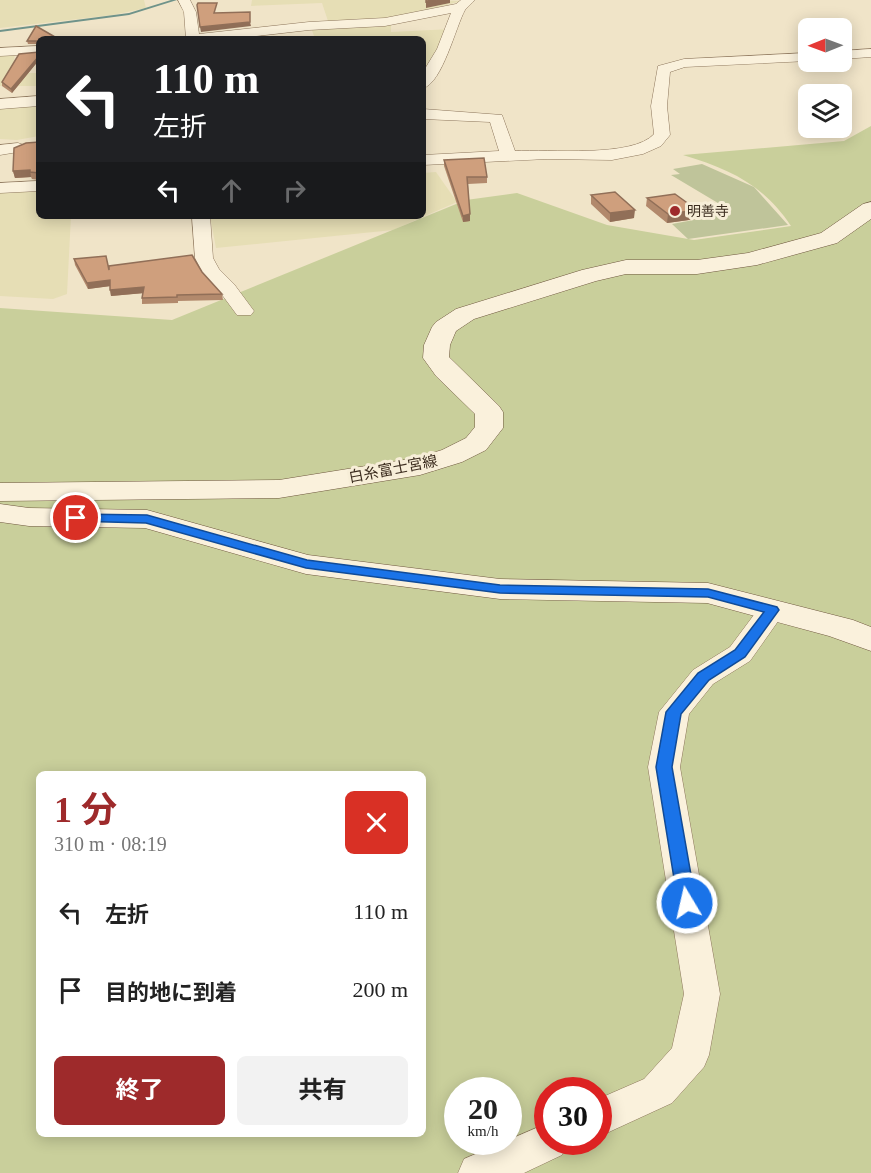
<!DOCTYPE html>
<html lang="ja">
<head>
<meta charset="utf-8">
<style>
	body { margin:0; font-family:"Times New Roman","Noto Sans JP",serif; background:#f2f2f2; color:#222; height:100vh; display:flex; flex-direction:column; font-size:22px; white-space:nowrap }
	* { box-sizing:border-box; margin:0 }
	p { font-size:20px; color:#767676 }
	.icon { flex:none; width:33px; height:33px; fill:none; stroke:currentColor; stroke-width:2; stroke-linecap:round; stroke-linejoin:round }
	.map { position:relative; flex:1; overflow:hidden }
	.sheet { position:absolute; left:36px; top:771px; width:390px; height:366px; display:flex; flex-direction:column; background:#fff; border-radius:9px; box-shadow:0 3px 15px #0003 }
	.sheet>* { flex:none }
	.top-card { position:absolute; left:36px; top:36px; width:390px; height:183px; border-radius:9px; box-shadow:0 3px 15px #0003; background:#202124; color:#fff; overflow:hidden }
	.needle { width:39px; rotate:269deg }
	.buttons { position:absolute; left:798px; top:18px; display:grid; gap:12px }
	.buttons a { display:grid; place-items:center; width:54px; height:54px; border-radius:9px; background:#fff; box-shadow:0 3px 15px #0003; font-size:30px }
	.speed { position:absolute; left:444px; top:1077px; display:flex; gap:12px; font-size:30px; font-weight:700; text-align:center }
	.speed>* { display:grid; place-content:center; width:78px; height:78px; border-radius:50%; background:#fff; box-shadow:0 3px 15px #0003; line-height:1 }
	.speed small { font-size:15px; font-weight:400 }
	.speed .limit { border:9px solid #d22; background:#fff; color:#111 }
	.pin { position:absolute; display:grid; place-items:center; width:51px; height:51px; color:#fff; margin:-26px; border:3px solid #fff; border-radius:50%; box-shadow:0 2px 6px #0007 }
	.me { position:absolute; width:66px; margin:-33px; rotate:351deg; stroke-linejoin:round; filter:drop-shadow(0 0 4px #0008) }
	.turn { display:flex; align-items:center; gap:21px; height:126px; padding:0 18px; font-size:27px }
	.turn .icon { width:78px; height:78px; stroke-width:2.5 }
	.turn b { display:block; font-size:42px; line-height:51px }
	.lanes { display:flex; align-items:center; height:57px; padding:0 18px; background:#0003; justify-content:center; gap:30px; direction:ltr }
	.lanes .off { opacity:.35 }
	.round { display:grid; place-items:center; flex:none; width:63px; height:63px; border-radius:9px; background:#f2f2f2 }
	.overview { display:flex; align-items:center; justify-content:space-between; height:102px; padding:0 18px }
	h1 { font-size:36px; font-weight:700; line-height:45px; color:#9e2a2b }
	.cta { display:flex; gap:12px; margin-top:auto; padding:12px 18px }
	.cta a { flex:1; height:69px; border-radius:9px; background:#9e2a2b; color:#fff; font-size:24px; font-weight:700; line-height:69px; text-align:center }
	.cta a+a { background:#f2f2f2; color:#222 }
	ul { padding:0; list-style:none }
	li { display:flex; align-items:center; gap:18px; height:78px; padding:0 18px }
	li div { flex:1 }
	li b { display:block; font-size:22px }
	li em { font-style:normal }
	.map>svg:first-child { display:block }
	.farmland { fill:#e6deb5 }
	.green { fill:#c9cf9b; fill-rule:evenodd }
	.cemetery { fill:#bfc49a }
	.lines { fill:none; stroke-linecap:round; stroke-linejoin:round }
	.stream { fill:#6f938a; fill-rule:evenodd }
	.street-casing { stroke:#8d765c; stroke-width:1 }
	.secondary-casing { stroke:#6f573f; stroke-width:1 }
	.street { fill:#faf1dc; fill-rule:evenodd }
	.secondary { fill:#faf1dc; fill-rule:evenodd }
	.wall { fill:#b2896c }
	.shaded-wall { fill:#916f58 }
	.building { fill:#cf9f7d; stroke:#916f58; stroke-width:1.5 }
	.route { fill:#1a73e8; stroke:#114b97; stroke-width:1.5 }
	.poi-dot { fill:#9e2a2b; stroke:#f7eed8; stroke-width:2 }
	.labels { text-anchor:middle; stroke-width:6; stroke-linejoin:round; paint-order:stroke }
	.far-poi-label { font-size:14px; fill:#3d2e20; stroke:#f7eed8; text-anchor:start }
	.street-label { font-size:15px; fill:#3d2e20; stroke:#f7eed8 }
</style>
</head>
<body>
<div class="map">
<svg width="871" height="1173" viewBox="0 0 871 1173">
	<rect width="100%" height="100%" fill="#f0e4c8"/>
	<path class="farmland" d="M 0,0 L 144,0 L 146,8 L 113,15 L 0,28 Z
		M 252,0 L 421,0 L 462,1 L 387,20 L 329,24 L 322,3 L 251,6 Z
		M 391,23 L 391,32 L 451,29 L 423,77 L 423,39 L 247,39 L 314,36 L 311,28 Z
		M 15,54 L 12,73 L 39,73 L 39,86 L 0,86 L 0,55 Z
		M 39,103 L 39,136 L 17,140 L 0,139 L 0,105 Z
		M 436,172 L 457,202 L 393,230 L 216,248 L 210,216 L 423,216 L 423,173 Z
		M 39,191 L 39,216 L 71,216 L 67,294 L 53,299 L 0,296 L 0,192 Z"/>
	<path class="green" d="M 871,126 L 871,1173 L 0,1173 L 0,308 L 172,320 L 466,200 L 517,193 L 607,225 L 694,240 L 791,226 C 763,184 729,169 683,155 L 844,141 ZM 39,774 L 423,774 L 423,1134 L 39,1134 ZM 458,1090 L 508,1090 L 508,1142 L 458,1142 ZM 548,1090 L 598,1090 L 598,1142 L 548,1142 Z"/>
	<path class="cemetery" d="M 702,164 L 754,187 L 788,225 L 688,239 L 672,224 L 715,216 L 704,208 L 723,206 L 671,175 L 680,174 L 673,169 Z"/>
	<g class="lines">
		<path class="stream" d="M 171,0 L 177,0 L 129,15 L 0,32 L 0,30 L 129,13 Z"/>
		<g class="street-casing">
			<path id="street" d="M 178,0 L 190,0 L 196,12 L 199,34 L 309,22 L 385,18 L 456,4 L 461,0 L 475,0 C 472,3 468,6 465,10 C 456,26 442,84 423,88 L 423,72 L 437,49 L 451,13 L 385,26 L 309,30 L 231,39 L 186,39 L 184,12 Z
				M 39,46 L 39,54 L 0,56 L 0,48 Z
				M 871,49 L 871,57 L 842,59 L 842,51 Z
				M 808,53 L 808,61 L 685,67 L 670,72 L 667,106 L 670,135 L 661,146 L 643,154 L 612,160 L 547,159 L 423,165 L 423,155 L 499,151 L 490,122 L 423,119 L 423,109 L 502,115 L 515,151 C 548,149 633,158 654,134 L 651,106 L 658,66 L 684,59 Z
				M 39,96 L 39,106 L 0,109 L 0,99 Z
				M 18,143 L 24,145 L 26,148 L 24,151 L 0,155 L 0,145 Z
				M 39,181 L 39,191 L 0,193 L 0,183 Z
				M 192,216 L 210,216 L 213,258 L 219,269 L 234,284 L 254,311 L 251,315 L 237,315 L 220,292 L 204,276 L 195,258 Z
				M 772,601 L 782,604 L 786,610 L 750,661 L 713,684 L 689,714 L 680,767 L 720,994 L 709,1055 L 704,1067 L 672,1103 L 598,1137 L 598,1099 L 644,1079 L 672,1048 L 684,994 L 648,767 L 659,712 L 693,670 L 730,647 L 762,604 Z
				M 548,1123 L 548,1142 L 568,1142 L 562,1155 L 524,1173 L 458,1173 L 464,1159 Z"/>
		</g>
		<g class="secondary-casing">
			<path id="secondary" d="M 871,202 L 871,219 L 837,243 L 757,265 L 697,274 L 626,274 L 596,281 L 474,319 L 456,331 L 450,345 L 449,357 L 499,406 L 503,412 L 503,428 L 486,450 L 462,462 L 420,475 L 279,498 L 0,501 L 0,483 L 279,480 L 416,458 L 442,450 L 466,438 L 475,427 L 475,414 L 436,376 L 423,358 L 424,345 L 432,327 L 436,322 L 456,309 L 582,270 L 626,260 L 697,260 L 748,253 L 821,233 L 863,204 Z
				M 0,504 L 29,508 L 147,510 L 308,555 L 500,579 L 708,583 L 853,620 L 871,627 L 871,651 L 829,636 L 707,603 L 500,599 L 306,574 L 145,528 L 29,526 L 0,522 Z"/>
		</g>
		<use href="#street" class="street"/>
		<use href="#secondary" class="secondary"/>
	</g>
	<path class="wall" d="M 36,26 L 55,37 L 55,39 L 39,39 L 39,44 L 28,44 L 27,41 Z
		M 39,52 L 39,60 L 12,93 L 2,86 L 2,82 Z
		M 39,142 L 39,180 L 32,179 L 31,177 L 15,178 L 13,171 Z
		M 444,160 L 487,177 L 487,183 L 468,184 L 470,221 L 463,222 L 444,166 Z
		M 591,195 L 634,218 L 610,222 L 591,204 Z
		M 647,198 L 697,210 L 696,219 L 667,223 L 646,206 Z
		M 74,259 L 109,270 L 202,272 L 222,294 L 223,300 L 178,301 L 178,303 L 142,304 L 142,298 L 143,293 L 111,296 L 110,286 L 88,289 L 75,265 Z"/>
	<path class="shaded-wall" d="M 437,0 L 450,0 L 450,3 L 426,8 L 426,2 Z
		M 250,22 L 251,26 L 201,32 L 200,27 Z
		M 39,56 L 39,60 L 12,93 L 11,89 Z
		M 30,170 L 31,177 L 15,178 L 13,171 Z
		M 635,210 L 634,218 L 610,222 L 610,213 Z
		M 697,210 L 696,219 L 667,223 L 668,214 Z
		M 470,214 L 470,221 L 463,222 L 463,216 Z
		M 110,280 L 111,286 L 88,289 L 87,283 Z
		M 144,287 L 145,293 L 111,296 L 110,290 Z"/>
	<path class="building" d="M 426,0 L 437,0 L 426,2 Z
		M 198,3 L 217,3 L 214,13 L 250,12 L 250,22 L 200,27 L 197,5 Z
		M 36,26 L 55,37 L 53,39 L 39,39 L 39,41 L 27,41 Z
		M 238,37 L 238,39 L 196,39 L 196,38 Z
		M 39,52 L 39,56 L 11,89 L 2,82 L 19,54 Z
		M 39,142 L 39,173 L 30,172 L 30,170 L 13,171 L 14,148 L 26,143 Z
		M 484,158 L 487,177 L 467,177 L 470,214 L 463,216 L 444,160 Z
		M 615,192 L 635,210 L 610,213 L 591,195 Z
		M 675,194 L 697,210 L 668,214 L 647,198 Z
		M 192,255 L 202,272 L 222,294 L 177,295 L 177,297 L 142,298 L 144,287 L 110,290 L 110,280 L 87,283 L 74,259 L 106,256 L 109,270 L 109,266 Z"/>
	<path class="route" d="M 76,514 L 147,515 L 307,560 L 500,585 L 708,589 L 777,607 L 779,610 L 745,657 L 709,680 L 681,714 L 672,767 L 696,903 L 693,908 L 687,910 L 681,908 L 678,903 L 656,767 L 666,712 L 698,673 L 735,650 L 764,612 L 708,597 L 500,593 L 306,568 L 146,523 L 72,521 L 70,518 L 72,515 Z"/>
	<circle class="poi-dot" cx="675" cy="211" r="6"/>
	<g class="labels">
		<g class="far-poi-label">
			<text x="687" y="216">明善寺</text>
		</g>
		<g class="street-label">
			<text transform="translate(393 469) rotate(-11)" y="5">白糸富士宮線</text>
		</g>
	</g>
</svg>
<div class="buttons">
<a><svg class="needle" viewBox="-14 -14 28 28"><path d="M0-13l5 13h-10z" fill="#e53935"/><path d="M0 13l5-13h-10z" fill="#767676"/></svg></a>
<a><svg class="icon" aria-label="layers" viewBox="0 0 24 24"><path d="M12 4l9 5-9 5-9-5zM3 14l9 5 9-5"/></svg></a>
</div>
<div class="speed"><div>20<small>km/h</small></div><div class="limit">30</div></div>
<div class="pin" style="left:76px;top:518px;background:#d93025"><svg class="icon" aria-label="arrive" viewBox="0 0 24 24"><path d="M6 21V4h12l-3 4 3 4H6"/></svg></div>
<svg class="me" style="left:687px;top:903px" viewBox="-20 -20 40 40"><circle r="17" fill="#1a73e8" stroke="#fff" stroke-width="3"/><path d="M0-11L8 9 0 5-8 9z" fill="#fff"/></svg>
<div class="top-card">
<div class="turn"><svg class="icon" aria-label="left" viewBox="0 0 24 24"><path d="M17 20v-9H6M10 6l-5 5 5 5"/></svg><div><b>110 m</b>左折</div></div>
<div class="lanes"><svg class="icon" aria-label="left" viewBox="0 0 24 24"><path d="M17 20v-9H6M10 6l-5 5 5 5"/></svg><svg class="icon off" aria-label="ahead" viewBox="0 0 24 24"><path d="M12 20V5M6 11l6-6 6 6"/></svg><svg class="icon off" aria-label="right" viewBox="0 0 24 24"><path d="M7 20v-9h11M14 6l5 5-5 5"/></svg></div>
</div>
<section class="sheet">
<div class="overview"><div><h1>1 分</h1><p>310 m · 08:19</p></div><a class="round" style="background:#d93025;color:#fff"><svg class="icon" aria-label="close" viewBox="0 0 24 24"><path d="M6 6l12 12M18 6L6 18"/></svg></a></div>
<ul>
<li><svg class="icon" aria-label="left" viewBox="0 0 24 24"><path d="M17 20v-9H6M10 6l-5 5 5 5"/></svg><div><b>左折</b></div><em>110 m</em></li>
<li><svg class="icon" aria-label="arrive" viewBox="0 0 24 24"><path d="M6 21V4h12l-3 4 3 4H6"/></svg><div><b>目的地に到着</b></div><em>200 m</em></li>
</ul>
<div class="cta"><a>終了</a><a>共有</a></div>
</section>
</div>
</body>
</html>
